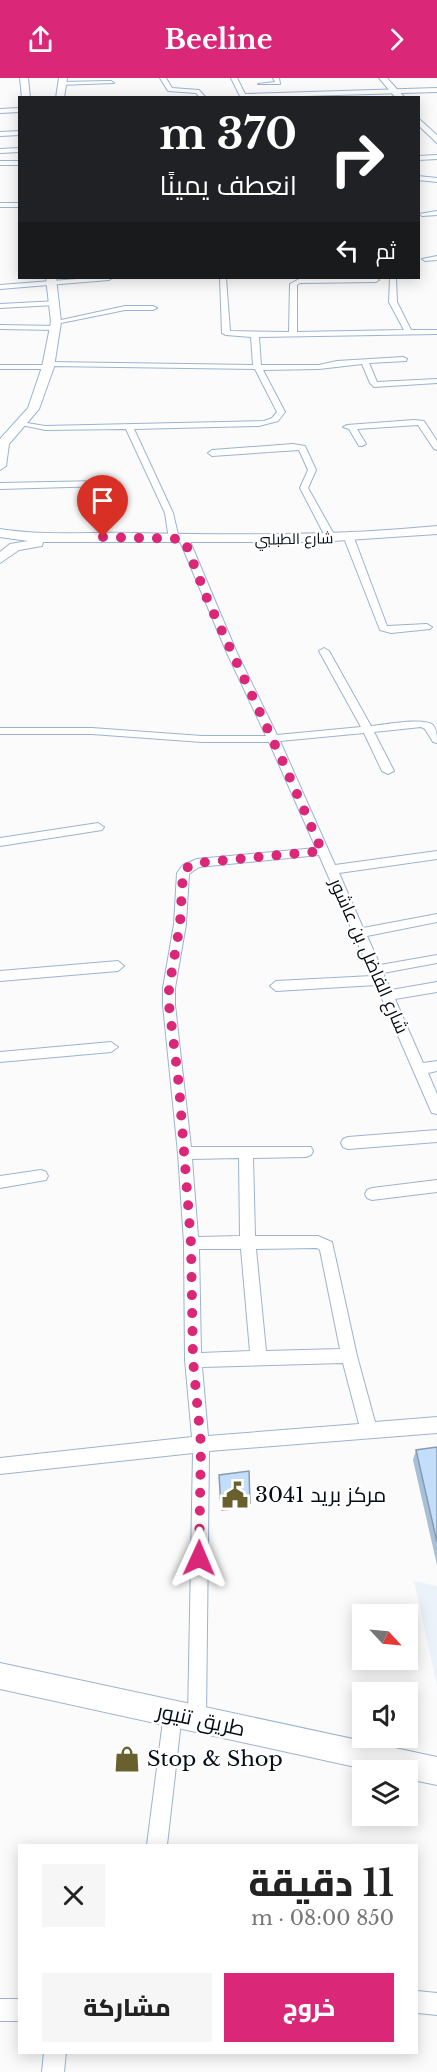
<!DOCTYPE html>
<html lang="ar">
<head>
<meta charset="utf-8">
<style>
	body { margin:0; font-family:"Libre Baskerville",Cairo,serif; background:#f6f6f6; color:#222; direction:rtl; height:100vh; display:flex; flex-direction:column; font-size:22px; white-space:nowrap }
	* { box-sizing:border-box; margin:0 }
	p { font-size:20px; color:#767676 }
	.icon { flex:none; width:33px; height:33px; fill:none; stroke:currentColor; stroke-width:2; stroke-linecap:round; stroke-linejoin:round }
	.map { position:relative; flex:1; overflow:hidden; direction:ltr }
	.drawer { position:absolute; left:18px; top:1766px; width:400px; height:210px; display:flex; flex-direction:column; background:#fff; border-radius:0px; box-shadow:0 3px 15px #0003; direction:rtl }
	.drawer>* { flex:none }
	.hud { position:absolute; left:18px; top:18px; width:402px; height:183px; border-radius:0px; box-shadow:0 3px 15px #0003; direction:rtl; background:#202124; color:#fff; overflow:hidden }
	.needle { width:39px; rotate:116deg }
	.controls { position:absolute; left:352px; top:1526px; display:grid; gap:12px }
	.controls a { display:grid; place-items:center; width:66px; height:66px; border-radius:0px; background:#fff; box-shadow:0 3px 15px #0003; font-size:30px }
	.pin { position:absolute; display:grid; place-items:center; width:51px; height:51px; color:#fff; margin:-62px -26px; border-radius:50% 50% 50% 0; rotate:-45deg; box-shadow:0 0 6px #0007 }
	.pin .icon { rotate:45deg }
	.me { position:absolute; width:66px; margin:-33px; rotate:1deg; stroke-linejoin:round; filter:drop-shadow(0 0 4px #0008) }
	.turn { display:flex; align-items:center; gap:21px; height:126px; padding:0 24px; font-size:27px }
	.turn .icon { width:78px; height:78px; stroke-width:2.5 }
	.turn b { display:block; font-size:42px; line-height:51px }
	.then { display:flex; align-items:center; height:57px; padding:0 24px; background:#0003; gap:12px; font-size:22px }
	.round { display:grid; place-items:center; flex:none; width:63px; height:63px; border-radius:0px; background:#f6f6f6 }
	.summary { display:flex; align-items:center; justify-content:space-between; height:102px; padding:0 24px }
	h1 { font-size:36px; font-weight:800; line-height:45px }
	.cta { display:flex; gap:12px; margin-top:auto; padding:12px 24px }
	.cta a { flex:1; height:69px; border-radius:0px; background:#db2777; color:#fff; font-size:24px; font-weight:800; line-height:69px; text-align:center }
	.cta a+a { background:#f6f6f6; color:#222 }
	header { display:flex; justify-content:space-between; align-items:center; height:78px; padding:0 24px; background:#db2777; color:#fff; font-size:27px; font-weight:800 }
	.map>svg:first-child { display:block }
	.built { fill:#ebf2f9 }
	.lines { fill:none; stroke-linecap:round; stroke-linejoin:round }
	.street-casing { stroke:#9ab4d0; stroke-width:2 }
	.secondary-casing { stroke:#9ab4d0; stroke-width:2 }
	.street { fill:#fff; fill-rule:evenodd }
	.secondary { fill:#fff; fill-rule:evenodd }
	.wall { fill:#a7bfd7 }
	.building { fill:#c2defa; stroke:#889baf; stroke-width:1.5 }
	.route { stroke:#db2777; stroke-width:10; stroke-dasharray:0 18 }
	.labels { text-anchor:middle; stroke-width:5; stroke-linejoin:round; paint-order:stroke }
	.far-street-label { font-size:15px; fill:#050d16; stroke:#fff }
	.street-label { font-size:18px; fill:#050d16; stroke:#fff }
	.near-poi-label { font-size:21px; fill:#050d16; stroke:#fff; text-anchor:start }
	.near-street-label { font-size:21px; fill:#050d16; stroke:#fff }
</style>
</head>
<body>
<header><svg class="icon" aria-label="forward" viewBox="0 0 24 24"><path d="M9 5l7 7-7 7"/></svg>Beeline<svg class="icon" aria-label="share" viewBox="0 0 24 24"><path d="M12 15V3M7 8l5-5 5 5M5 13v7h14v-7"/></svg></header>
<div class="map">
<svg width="437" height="1994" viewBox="0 0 437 1994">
	<rect width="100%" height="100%" fill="#fbfbfb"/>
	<path class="built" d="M 414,1503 L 437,1508 L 437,1608 Z"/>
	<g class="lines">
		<g class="street-casing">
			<path id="street" d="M 160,0 L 166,0 L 172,10 L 199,12 L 206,20 L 200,20 L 196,15 L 168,13 Z
				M 231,0 L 237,0 L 245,16 L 437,10 L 437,14 L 241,20 Z
				M 273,0 L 279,0 L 280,6 L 258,6 L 275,4 Z
				M 61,4 L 111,3 L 114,5 L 59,7 Z
				M 20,30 L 20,34 L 0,35 L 0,31 Z
				M 20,53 L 20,57 L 0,58 L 0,54 Z
				M 20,70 L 20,74 L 0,75 L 0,71 Z
				M 437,77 L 437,81 L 418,82 L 418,78 Z
				M 0,83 L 20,83 L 20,87 L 0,87 Z
				M 418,98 L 437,100 L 437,104 L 418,102 Z
				M 0,125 L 20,125 L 20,129 L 0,129 Z
				M 437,133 L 437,137 L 422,138 L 419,136 Z
				M 437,178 L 437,182 L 425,183 L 422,181 Z
				M 90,200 L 112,200 L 109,202 L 0,211 L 0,207 Z
				M 220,200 L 226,200 L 230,253 L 289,254 L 290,206 L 299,201 L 376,200 L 379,202 L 376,204 L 300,205 L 297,207 L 297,254 L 404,252 L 389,224 L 390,200 L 396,200 L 397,224 L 411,252 L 437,252 L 437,256 L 259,259 L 261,287 L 319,287 L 337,283 L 403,279 L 407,281 L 406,283 L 369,285 L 377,304 L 437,301 L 437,305 L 374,309 L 370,305 L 362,286 L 319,291 L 263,292 L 285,334 L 278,343 L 259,348 L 134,351 L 173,435 L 179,461 L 174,464 L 169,461 L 165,435 L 126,351 L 45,352 L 17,346 L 21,344 L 45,348 L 264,343 L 272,340 L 277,334 L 255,291 L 51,288 L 48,291 L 0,291 L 0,287 L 46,287 L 49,284 L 253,287 L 251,259 L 226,257 L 222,255 Z
				M 58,223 L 59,225 L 55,227 L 0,230 L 0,226 Z
				M 125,228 L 153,228 L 157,230 L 153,232 L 125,232 L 56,246 L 52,244 Z
				M 0,247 L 56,248 L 60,250 L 56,252 L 0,251 Z
				M 414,342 L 424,343 L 437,363 L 437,372 L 434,371 L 418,347 L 357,351 L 366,366 L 362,368 L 359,368 L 349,351 L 343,349 L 347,347 Z
				M 293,366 L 305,368 L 316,392 L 308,410 L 336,460 L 334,462 L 326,460 L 300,410 L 308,392 L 299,372 L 212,378 L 208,375 L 212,372 Z
				M 101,403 L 104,404 L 104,408 L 0,411 L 0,405 Z
				M 349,457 L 354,460 L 387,548 L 427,546 L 432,549 L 430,551 L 391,555 L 380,552 L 344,460 Z
				M 181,459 L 189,461 L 237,575 L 277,657 L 361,649 L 319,573 L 324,570 L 329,573 L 371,648 C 384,647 424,639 433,647 C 437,652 437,659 437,665 L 433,664 L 425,651 L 421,649 L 374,654 L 394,693 L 388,696 L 382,693 L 364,655 L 280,663 L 335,787 L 437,773 L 437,781 L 339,795 L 363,850 L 437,836 L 437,844 L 367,858 L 380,887 L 437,877 L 437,885 L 383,895 L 391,912 L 437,904 L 437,914 L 395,921 L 423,985 L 437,983 L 437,993 L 428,995 L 437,1016 L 437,1036 L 432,1035 L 430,1031 L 376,907 L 276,913 L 270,908 L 276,903 L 372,898 L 319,777 L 199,789 L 189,796 L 186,846 L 175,910 L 175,927 L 191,1069 L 311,1069 L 313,1073 L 311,1077 L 306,1079 L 253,1080 L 255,1158 L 318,1158 L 332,1164 L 357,1278 L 375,1344 L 437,1339 L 437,1355 L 209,1373 L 206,1640 L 204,1647 L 197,1649 L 190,1647 L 188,1640 L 193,1375 L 0,1396 L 0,1380 L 192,1359 L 185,1282 L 184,1165 L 178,1075 L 163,927 L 163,910 L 174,846 L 177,795 L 183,787 L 197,781 L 316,770 L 269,664 L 202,664 L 92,656 L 0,656 L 0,650 L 92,650 L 202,658 L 266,658 L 227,575 L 179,461 ZM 239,1080 L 240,1158 L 198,1159 L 192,1081 ZM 317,1170 L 320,1172 L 340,1271 L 266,1273 L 256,1171 ZM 199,1171 L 241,1171 L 250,1273 L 201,1275 ZM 343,1285 L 359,1346 L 208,1358 L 202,1289 Z
				M 98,745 L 104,749 L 102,752 L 0,768 L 0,760 Z
				M 118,883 L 124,888 L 118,893 L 0,903 L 0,893 Z
				M 111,964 L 118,969 L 111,974 L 0,984 L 0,974 Z
				M 437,1052 L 437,1064 L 348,1071 L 343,1069 L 341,1065 L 343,1061 L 348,1059 Z
				M 41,1092 L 46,1094 L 48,1098 L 46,1102 L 0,1110 L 0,1098 Z
				M 437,1102 L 437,1114 L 372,1122 L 367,1120 L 365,1116 L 367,1112 L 372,1110 Z
				M 173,1626 L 180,1628 L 182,1635 L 167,1767 L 147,1767 L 164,1635 L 166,1628 Z
				M 417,1913 L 437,1915 L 437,1937 L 417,1935 Z
				M 0,1921 L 20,1921 L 20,1943 L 0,1943 Z
				M 44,1974 L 66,1974 L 64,1994 L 42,1994 Z"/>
		</g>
		<g class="secondary-casing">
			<path id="secondary" d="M 20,0 L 28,0 L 30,20 L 22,20 Z
				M 59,0 L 67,0 L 64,20 L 56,20 Z
				M 379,0 L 387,0 L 405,20 L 396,20 Z
				M 418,40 L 437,57 L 437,65 L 418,47 Z
				M 46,200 L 56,200 L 61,244 L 54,289 L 39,331 L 9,366 L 6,388 L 0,392 L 0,361 L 28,330 L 42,289 L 51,244 Z
				M 437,448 L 437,456 L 318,464 L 43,464 L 42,468 L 19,472 L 0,485 L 0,474 L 10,466 L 28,463 L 0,459 L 0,451 C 44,458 88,454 132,455 C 234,457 335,458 437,448 Z
				M 0,1585 L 437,1679 L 437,1707 L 408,1701 L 408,1692 L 369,1692 L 0,1611 Z"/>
		</g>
		<use href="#street" class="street"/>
		<use href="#secondary" class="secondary"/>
	</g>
	<path class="wall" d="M 437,1369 L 437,1487 L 413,1382 L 416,1372 Z
		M 219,1397 L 250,1425 L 250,1430 L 221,1433 Z"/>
	<path class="building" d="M 437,1369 L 437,1464 L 416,1372 Z
		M 249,1393 L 250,1425 L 221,1428 L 219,1397 Z"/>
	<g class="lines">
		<path class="route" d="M 103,459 L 184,461 L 208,523 L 283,684 L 322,773 L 197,785 L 186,790 L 183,795 L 180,846 L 169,910 L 169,927 L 179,1008 L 191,1165 L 193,1282 L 201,1366 L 199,1480"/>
	</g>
	<defs>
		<g id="civic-bare" transform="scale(2.07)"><path d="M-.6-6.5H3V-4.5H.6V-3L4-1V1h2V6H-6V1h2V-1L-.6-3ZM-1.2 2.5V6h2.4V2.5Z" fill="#69602d" stroke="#fff" stroke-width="2.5" paint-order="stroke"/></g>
		<g id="shop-bare" transform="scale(2.07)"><path d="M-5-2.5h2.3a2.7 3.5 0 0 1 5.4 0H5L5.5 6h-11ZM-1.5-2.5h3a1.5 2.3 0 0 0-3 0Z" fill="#69602d" stroke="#fff" stroke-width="2.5" paint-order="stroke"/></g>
	</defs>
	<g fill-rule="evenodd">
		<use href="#civic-bare" x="235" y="1417"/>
		<use href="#shop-bare" x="127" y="1681"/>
	</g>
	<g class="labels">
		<g class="far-street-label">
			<text transform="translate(294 461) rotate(-1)" y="5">شارع الطبلبي</text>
		</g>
		<g class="street-label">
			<text transform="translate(369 878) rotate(66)" y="6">شارع الفاضل بن عاشور</text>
		</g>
		<g class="near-poi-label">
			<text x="255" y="1424">مركز بريد 3041</text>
			<text x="147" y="1688">Stop &amp; Shop</text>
		</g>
		<g class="near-street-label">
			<text transform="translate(201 1642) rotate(12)" y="7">طريق تنيور</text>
		</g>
	</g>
</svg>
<div class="controls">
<a><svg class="needle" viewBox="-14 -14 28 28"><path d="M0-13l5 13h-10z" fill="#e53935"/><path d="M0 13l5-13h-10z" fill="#767676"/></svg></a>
<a><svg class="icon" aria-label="sound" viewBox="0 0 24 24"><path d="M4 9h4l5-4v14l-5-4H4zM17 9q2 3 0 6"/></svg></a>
<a><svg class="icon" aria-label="layers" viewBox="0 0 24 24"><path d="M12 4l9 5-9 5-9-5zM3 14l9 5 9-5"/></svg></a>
</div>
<div class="pin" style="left:103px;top:459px;background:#d93025"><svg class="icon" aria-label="arrive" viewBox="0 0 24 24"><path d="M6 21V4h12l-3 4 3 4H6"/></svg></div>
<svg class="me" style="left:199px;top:1480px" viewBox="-20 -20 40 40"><path d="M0-17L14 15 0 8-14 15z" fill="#db2777" stroke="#fff" stroke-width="4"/></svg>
<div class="hud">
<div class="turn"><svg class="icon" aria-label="right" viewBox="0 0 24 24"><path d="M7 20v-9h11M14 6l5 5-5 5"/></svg><div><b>370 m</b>انعطف يمينًا</div></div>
<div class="then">ثم<svg class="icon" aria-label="left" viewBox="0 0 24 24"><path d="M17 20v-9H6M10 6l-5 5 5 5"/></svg></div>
</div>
<section class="drawer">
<div class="summary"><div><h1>11 دقيقة</h1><p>850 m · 08:00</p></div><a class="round"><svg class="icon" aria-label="close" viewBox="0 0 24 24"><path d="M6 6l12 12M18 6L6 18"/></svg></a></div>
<div class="cta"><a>خروج</a><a>مشاركة</a></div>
</section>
</div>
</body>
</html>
